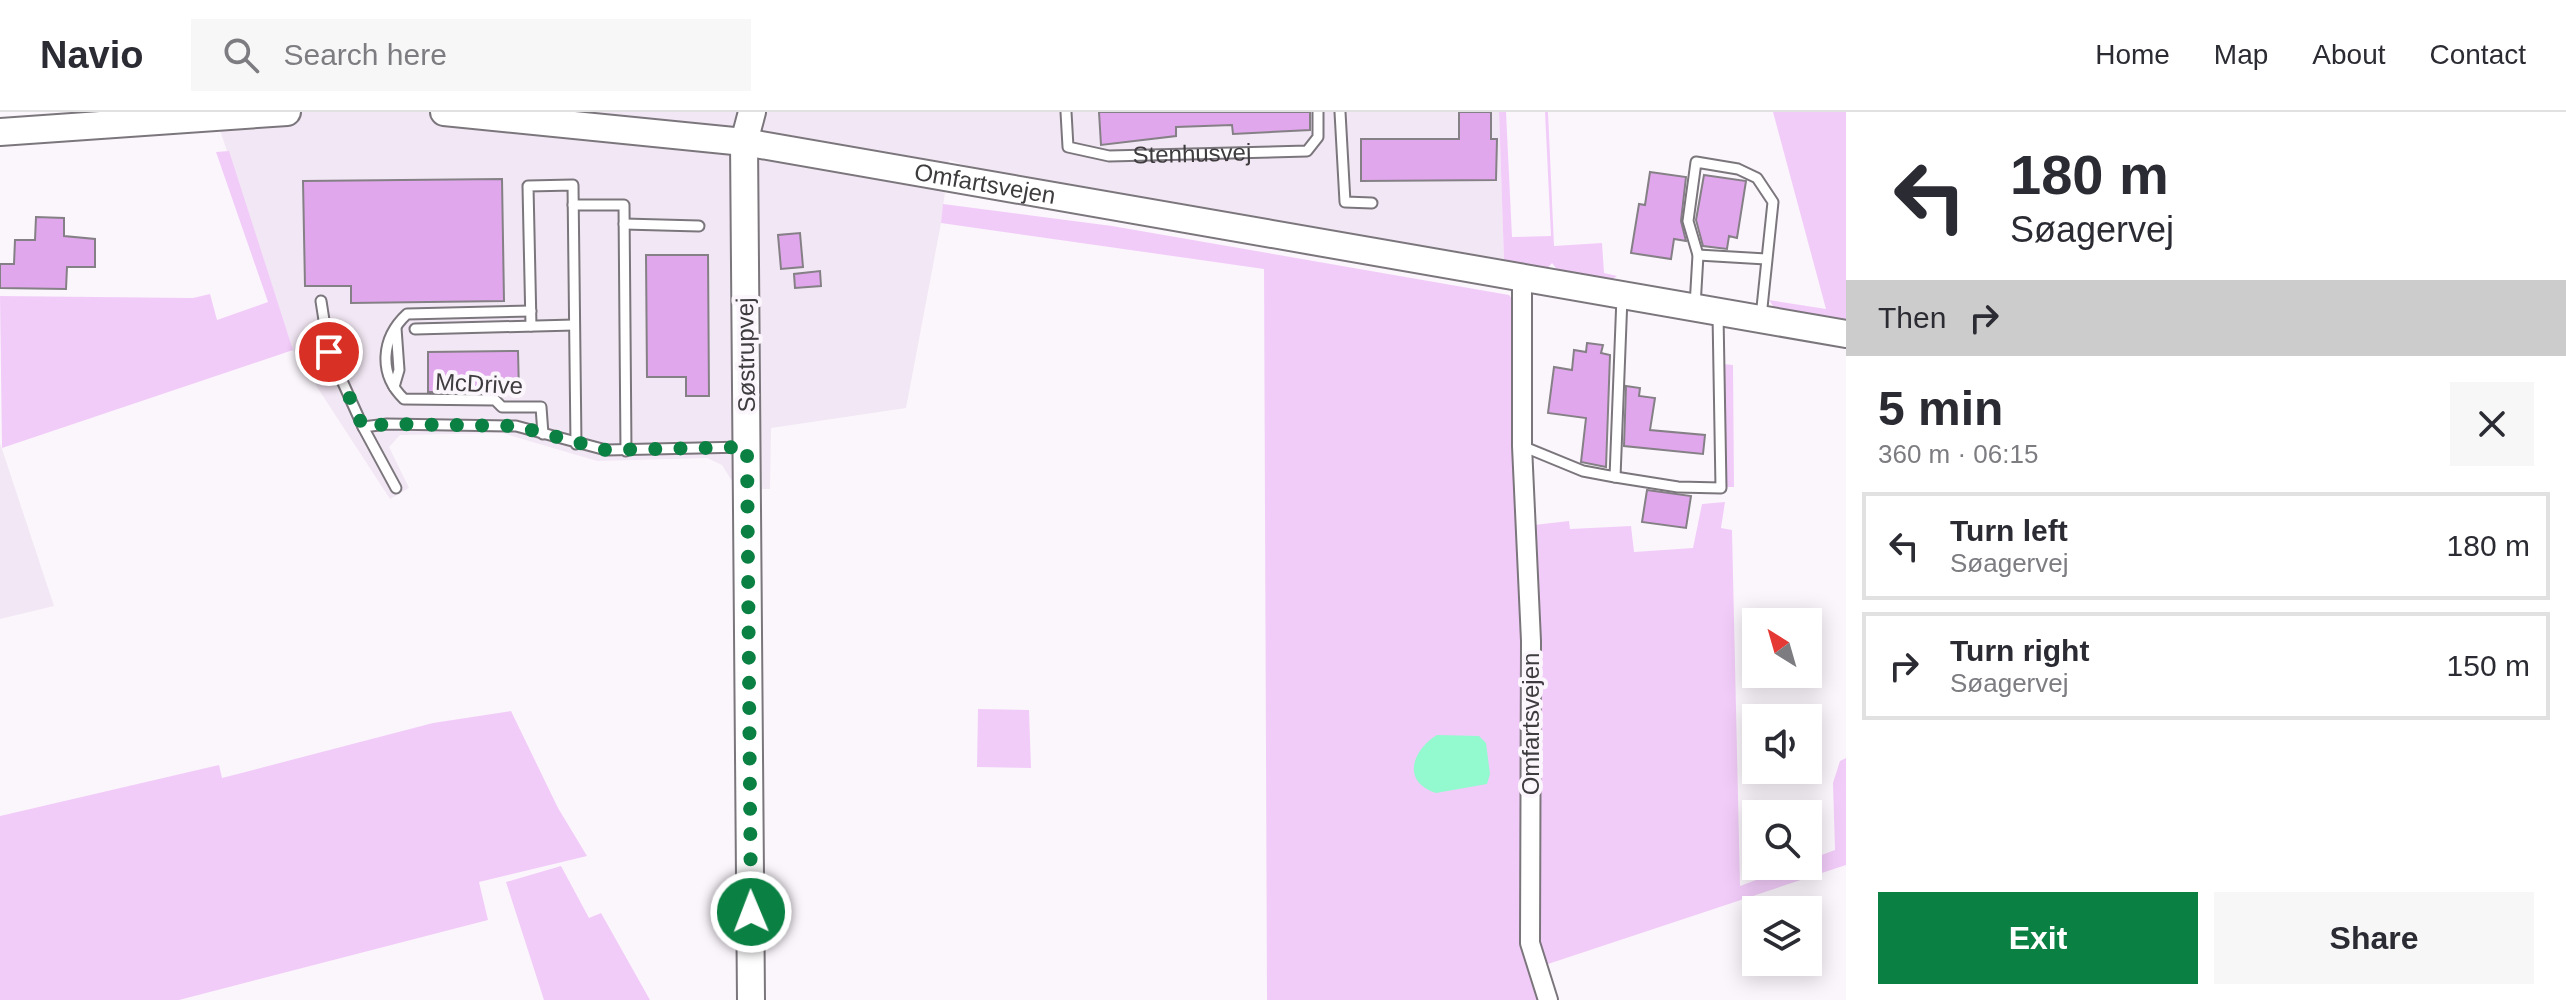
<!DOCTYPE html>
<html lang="en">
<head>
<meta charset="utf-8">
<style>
	body { margin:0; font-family:Helvetica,sans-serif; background:#f7f7f7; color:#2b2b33; height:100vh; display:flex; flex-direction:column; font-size:30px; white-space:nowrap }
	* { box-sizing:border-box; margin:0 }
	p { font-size:26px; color:#7c7c81 }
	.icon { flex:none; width:44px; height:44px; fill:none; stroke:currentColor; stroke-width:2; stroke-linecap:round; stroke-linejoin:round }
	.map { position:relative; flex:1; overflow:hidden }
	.drawer { display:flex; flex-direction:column; background:#fff; width:720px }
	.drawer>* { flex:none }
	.banner { background:#fff; color:#2b2b33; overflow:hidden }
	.needle { width:52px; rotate:323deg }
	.tools { position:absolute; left:1742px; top:496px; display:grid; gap:16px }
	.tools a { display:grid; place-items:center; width:80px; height:80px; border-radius:0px; background:#fff; box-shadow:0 4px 20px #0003; font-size:40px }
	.pin { position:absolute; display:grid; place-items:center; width:68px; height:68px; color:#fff; margin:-34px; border:4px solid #fff; border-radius:50%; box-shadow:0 2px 8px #0007 }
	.me { position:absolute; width:88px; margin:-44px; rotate:359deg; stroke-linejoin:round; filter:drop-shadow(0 0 6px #0008) }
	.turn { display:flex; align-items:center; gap:28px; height:168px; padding:0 32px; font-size:36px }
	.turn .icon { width:104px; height:104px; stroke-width:2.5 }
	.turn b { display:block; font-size:56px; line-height:68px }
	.then { display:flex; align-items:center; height:76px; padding:0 32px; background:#0003; gap:16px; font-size:30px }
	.round { display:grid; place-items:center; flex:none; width:84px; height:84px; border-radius:0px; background:#f7f7f7 }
	.summary { display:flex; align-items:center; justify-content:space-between; height:136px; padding:0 32px }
	h1 { font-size:48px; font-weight:800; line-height:60px }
	.primary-button { display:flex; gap:16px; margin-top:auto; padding:16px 32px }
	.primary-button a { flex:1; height:92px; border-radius:0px; background:#0b8043; color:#fff; font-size:32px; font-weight:800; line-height:92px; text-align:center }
	.primary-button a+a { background:#f7f7f7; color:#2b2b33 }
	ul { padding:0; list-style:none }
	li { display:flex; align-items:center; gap:24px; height:108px; margin:0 16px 12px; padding:0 16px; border:4px solid #e1e1e2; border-radius:0px }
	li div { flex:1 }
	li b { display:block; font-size:30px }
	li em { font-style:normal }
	header { display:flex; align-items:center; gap:48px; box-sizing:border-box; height:112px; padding:0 40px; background:#fff; border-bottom:2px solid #e1e1e2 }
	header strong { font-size:38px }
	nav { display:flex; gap:44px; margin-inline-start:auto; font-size:28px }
	.search { width:560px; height:72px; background:#f7f7f7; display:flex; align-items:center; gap:20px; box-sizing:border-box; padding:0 28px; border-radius:0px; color:#7c7c81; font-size:30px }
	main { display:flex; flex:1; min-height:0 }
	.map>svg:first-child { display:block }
	.built { fill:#f2e7f4 }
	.green { fill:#f2ccf9 }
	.water { fill:#93f9ce }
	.building { fill:#e1a7ec; stroke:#858086; stroke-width:2 }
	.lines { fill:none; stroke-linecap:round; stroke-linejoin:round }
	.lane-casing { stroke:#7b767c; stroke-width:13 }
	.street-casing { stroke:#7b767c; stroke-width:22 }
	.secondary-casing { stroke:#7b767c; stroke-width:30 }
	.lane { stroke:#fff; stroke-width:9 }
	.street { stroke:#fff; stroke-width:18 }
	.secondary { stroke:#fff; stroke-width:26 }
	.route { stroke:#0b8043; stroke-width:14; stroke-dasharray:0 25.2 }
	.labels { text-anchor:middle; stroke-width:8; stroke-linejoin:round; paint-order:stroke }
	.street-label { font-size:24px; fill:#3e3c3e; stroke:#fbf6fc }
</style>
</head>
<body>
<header>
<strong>Navio</strong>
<div class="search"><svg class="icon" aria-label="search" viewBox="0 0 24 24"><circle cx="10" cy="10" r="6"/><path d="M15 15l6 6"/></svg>Search here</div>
<nav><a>Home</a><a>Map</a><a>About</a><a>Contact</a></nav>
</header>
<main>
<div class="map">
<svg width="1846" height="888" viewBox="0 0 1846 888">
	<rect width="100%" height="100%" fill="#fbf6fc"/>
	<path class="built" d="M 214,0 L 1499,0 L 1504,149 L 986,60 L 949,48 L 941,111 L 906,296 L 771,316 L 770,377 L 737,377 L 722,353 L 707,346 L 597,349 L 502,321 L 400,323 L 389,335 L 409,376 L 390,387 L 293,238 Z
		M 0,331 L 54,494 L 0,507 Z"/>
	<path class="green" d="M 1499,0 L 1506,0 L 1512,125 L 1551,124 L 1545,0 L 1548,0 L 1554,134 L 1602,131 L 1604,161 L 1617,164 L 1611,168 L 1559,160 L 1552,151 L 1547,157 L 1504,149 Z
		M 1773,0 L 1846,0 L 1846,209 L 1775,197 L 1769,188 L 1826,197 Z
		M 229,39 L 293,238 L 2,336 L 0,184 L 193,186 L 210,182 L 217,208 L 268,190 L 216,40 Z
		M 943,92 L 1112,114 L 1509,183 L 1516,192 L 1513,203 L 1512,304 L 1526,535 L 1525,789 L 1542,888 L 1267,888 L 1264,157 L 941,111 Z
		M 1723,252 L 1733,253 L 1734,375 L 1724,375 Z
		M 1725,390 L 1721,416 L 1732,418 L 1740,774 L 1793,754 L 1808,754 L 1808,748 L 1835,738 L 1833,671 L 1840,649 L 1846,646 L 1846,753 L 1539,855 L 1535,830 L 1540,554 L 1534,413 L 1569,409 L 1570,417 L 1631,414 L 1634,440 L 1693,436 L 1702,392 Z
		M 978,597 L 1029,598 L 1031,656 L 977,655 Z
		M 511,599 L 558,696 L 587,744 L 479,770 L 488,808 L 179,888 L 0,888 L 0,704 L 219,653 L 222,666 L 433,611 Z
		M 561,754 L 589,806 L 601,801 L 650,888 L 544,888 L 506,770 Z"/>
	<path class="water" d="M 1437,623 L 1479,624 L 1486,631 L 1490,662 L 1487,672 L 1436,681 C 1401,670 1412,638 1437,623 Z"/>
	<path class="building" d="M 1099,0 L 1310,0 L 1310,18 L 1233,22 L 1232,13 L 1176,15 L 1176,24 L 1101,33 Z
		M 1459,0 L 1491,0 L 1491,27 L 1497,27 L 1496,68 L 1361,69 L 1361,27 L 1459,27 Z
		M 1650,60 L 1686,65 L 1681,109 L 1686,129 L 1674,127 L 1671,147 L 1631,141 L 1639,92 L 1645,93 Z
		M 1704,63 L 1746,69 L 1737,126 L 1729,124 L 1727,137 L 1703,134 L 1696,108 Z
		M 502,67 L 504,189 L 351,191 L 351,174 L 305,174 L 303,69 Z
		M 36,105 L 64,106 L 64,124 L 95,127 L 95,155 L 67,155 L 66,177 L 0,176 L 0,152 L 14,152 L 15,128 L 35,128 Z
		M 800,121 L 803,155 L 781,157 L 778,123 Z
		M 646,143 L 708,143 L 709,284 L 686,284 L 686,265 L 647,265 Z
		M 820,159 L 821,174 L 795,176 L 794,162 Z
		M 1587,231 L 1603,233 L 1601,241 L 1610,243 L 1606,355 L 1581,350 L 1586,306 L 1548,301 L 1554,255 L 1572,258 L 1574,238 L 1586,240 Z
		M 518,239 L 519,280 L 428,280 L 428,240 Z
		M 1626,274 L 1640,276 L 1639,284 L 1655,286 L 1650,318 L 1705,323 L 1703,342 L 1624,334 Z
		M 1647,378 L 1691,384 L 1686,416 L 1642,410 Z"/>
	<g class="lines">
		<g class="lane-casing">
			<g id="lane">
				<path id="s1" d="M 1066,0 L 1068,35 L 1109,44 L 1307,39 L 1318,25 L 1318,0"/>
				<path d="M 1340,0 L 1345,90 L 1372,91"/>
				<path d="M 573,93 L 624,93 L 626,339"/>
				<path d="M 624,112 L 699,114"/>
				<path d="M 1698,143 L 1766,147"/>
				<path d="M 321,189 L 329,240 L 363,315 L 387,312 L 516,314 L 606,338 L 745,335"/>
				<path d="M 1695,194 L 1698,143 L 1688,109 L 1696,50 L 1738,57 L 1757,66 L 1773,90 L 1761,205"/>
				<path d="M 531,199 L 407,202 C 381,226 378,262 404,287 L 495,288 L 502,295 L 541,295 L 543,322"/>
				<path d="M 531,214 L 528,74 L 573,73 L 576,332"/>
				<path d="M 415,217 L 574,213"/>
				<path d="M 394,275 L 399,258 L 396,216"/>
				<path d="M 363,315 L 396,376"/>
				<path d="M 1522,334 L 1583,359 L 1615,365 L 1622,185"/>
				<path d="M 1615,365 L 1678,375 L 1721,376 L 1718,202"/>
			</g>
		</g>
		<g class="street-casing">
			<path id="street" d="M 1522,168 L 1522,334 L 1531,529 L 1530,831 L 1548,888"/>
		</g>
		<g class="secondary-casing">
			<g id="secondary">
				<path id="s2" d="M 444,0 L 744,30 L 1846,222"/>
				<path d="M 0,20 L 287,0"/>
				<path d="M 751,888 L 744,30 L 752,0"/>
			</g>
		</g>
		<use href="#lane" class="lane"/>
		<use href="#street" class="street"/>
		<use href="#secondary" class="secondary"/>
	</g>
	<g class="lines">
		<path class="route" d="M 329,240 L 363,315 L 387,312 L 516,314 L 606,338 L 747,335 L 751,800"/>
	</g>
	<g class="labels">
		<g class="street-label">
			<text dy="8" stroke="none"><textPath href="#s1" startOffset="160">Stenhusvej</textPath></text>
			<text dy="8" stroke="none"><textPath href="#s2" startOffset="546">Omfartsvejen</textPath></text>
			<text transform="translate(746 243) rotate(-91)" y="8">Søstrupvej</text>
			<text transform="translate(479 272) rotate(3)" y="8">McDrive</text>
			<text transform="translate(1531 612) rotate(-90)" y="8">Omfartsvejen</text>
		</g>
	</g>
</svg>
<div class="tools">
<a><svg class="needle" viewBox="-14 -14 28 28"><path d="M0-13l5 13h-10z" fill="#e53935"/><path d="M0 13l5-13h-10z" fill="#7c7c81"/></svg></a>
<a><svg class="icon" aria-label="sound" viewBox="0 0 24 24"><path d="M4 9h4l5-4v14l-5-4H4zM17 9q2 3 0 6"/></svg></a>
<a><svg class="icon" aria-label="search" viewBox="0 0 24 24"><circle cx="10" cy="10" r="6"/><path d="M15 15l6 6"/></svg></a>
<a><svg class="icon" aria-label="layers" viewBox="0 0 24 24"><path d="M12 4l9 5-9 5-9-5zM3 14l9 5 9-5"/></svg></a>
</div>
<div class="pin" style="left:329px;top:240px;background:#d93025"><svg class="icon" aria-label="arrive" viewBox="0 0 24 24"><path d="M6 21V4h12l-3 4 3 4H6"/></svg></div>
<svg class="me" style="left:751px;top:800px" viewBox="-20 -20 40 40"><circle r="17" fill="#0b8043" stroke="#fff" stroke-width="3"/><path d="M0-11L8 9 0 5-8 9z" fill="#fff"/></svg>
</div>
<section class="drawer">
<div class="banner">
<div class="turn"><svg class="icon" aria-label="left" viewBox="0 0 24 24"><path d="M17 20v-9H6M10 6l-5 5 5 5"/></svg><div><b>180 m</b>Søagervej</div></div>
<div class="then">Then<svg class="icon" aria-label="right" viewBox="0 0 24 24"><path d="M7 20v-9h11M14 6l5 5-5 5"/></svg></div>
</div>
<div class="summary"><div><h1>5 min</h1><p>360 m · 06:15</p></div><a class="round"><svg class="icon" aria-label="close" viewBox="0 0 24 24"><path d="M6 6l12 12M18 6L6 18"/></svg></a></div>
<ul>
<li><svg class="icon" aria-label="left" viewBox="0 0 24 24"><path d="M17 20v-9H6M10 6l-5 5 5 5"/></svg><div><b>Turn left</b><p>Søagervej</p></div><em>180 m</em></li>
<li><svg class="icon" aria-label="right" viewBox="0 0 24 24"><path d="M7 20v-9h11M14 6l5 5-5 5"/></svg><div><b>Turn right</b><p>Søagervej</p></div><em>150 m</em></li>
</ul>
<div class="primary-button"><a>Exit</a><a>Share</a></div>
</section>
</main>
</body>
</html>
